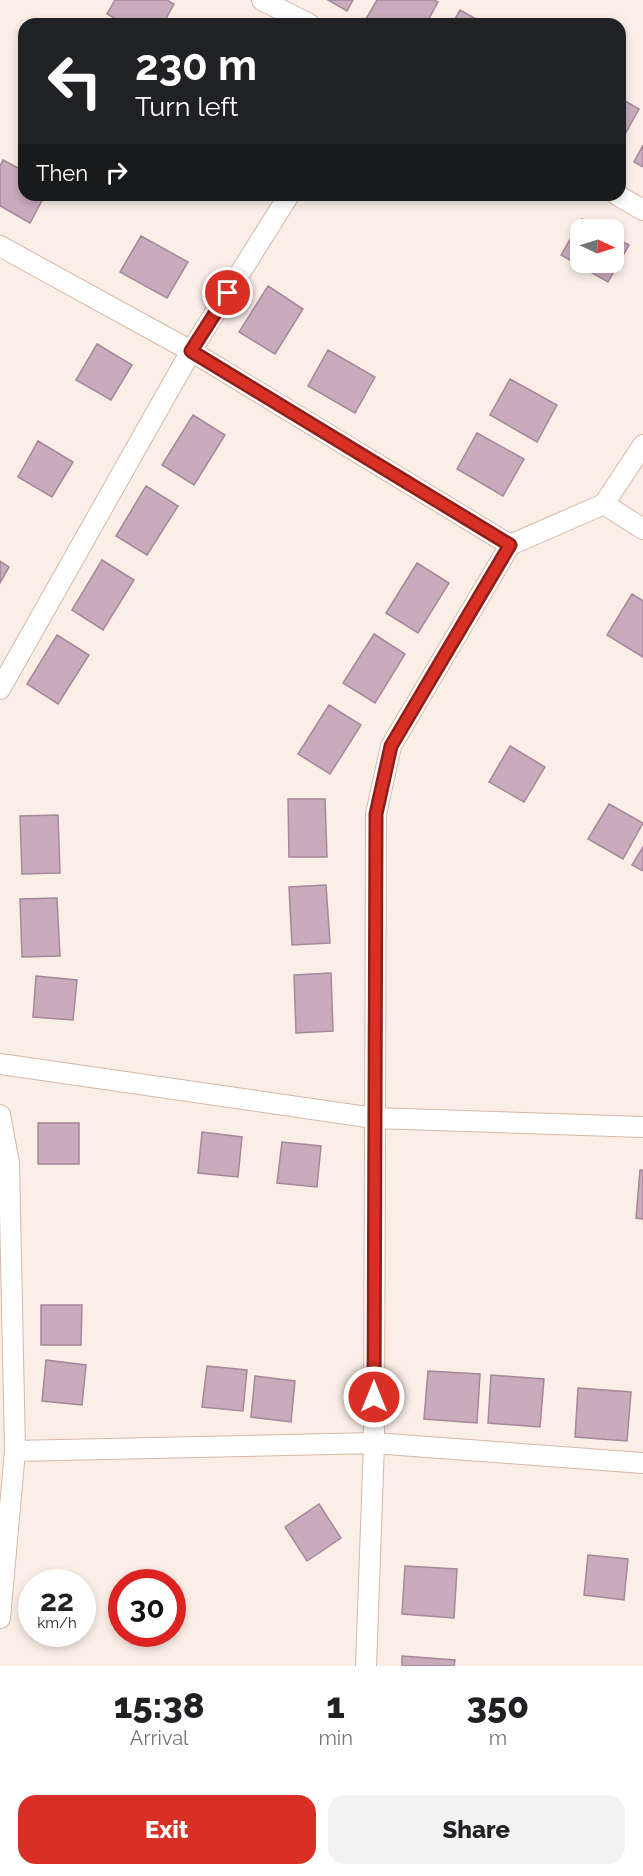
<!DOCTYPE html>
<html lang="en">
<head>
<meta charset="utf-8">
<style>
	body { margin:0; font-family:Raleway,sans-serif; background:#f2f2f2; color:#202124; height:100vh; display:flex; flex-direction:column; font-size:22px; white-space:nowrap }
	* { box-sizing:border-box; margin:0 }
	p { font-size:20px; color:#757577 }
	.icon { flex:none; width:33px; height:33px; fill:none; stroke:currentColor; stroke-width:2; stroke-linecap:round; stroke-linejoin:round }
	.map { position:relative; height:1666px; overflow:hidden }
	.details { display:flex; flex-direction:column; background:#fff; flex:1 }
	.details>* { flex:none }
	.guide { position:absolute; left:18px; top:18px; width:608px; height:183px; border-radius:18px; box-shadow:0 3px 9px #0003; background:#202124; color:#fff; overflow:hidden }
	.needle { width:39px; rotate:94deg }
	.controls { position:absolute; left:570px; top:219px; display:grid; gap:12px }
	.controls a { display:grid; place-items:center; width:54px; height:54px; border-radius:12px; background:#fff; box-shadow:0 3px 9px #0003; font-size:30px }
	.speed { position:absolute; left:18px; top:1569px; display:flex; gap:12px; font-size:30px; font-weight:700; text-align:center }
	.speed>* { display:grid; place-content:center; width:78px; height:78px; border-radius:50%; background:#fff; box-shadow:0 3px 9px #0003; line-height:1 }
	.speed small { font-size:15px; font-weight:400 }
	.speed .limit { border:9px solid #d22; background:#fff; color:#111 }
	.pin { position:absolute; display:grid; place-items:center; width:51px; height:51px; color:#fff; margin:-26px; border:3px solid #fff; border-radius:50%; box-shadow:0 2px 6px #0007 }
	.me { position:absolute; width:66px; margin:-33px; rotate:0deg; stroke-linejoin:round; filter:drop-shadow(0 0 4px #0008) }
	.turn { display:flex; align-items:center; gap:21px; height:126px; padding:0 18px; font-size:27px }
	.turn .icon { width:78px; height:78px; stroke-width:2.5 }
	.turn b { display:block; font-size:42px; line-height:51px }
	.then { display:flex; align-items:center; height:57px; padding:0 18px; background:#0003; gap:12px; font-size:22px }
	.eta { display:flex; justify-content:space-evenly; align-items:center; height:102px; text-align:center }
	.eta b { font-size:36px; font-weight:800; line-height:42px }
	.cta { display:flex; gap:12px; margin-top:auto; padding:12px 18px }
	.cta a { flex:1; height:69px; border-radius:18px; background:#d93025; color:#fff; font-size:24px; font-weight:800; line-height:69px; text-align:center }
	.cta a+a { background:#f2f2f2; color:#202124 }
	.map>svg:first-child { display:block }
	.building { fill:#c9abbc; stroke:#a58899; stroke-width:1.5 }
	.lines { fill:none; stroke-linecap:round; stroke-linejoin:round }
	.street-casing { stroke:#d7b8a7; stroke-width:22 }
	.street { stroke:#fff; stroke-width:20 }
	.route-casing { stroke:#8d1f18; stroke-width:15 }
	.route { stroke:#d93025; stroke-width:10 }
</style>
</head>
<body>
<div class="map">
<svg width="643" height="1666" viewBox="0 0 643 1666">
	<rect width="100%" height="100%" fill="#fbeee7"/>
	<path class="building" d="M 115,0 L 167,0 L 174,4 L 163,24 L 125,24 L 107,14 Z
		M 328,0 L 353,0 L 347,11 Z
		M 377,0 L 434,0 L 438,2 L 426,24 L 376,24 L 366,19 Z
		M 460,10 L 485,24 L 452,24 Z
		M 620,98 L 639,109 L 620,143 Z
		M 643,145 L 643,167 L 634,162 Z
		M 3,160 L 24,171 L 24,195 L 45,195 L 30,223 L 0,206 L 0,166 Z
		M 582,219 L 601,230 L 580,230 L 580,262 L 614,262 L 614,237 L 629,245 L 608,282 L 561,255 Z
		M 141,236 L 188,262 L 167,298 L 120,272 Z
		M 268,286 L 303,309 L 275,354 L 239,332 Z
		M 97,344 L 132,365 L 111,400 L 76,380 Z
		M 328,350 L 375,377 L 355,413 L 308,386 Z
		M 510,379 L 557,405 L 537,442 L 490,415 Z
		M 193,415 L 225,435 L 194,485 L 162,465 Z
		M 477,433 L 524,459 L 503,496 L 457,469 Z
		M 38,441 L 73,462 L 52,497 L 18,477 Z
		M 146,486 L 178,506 L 147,555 L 116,536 Z
		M 102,560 L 134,580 L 103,630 L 72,610 Z
		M 0,561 L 9,567 L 0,583 Z
		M 417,563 L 449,583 L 418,633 L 386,613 Z
		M 632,594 L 643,601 L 643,657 L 607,635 Z
		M 374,634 L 405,654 L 375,703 L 343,683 Z
		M 57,635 L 89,655 L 58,704 L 27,684 Z
		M 329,705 L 361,725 L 330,774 L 298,754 Z
		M 510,746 L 545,767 L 524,802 L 489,782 Z
		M 288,799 L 325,799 L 327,857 L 289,857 Z
		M 609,804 L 643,823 L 623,859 L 588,839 Z
		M 58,815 L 60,873 L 22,874 L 20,816 Z
		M 643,847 L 643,871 L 632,865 Z
		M 326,885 L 330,943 L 292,945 L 289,887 Z
		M 57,898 L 60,956 L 22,957 L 20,899 Z
		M 331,973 L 333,1031 L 296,1033 L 294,975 Z
		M 36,976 L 77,980 L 73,1020 L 33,1017 Z
		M 38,1123 L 79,1123 L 79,1164 L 38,1164 Z
		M 202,1132 L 242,1137 L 238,1177 L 198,1173 Z
		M 282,1142 L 321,1146 L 317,1187 L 277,1183 Z
		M 640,1170 L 643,1170 L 643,1219 L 636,1218 Z
		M 41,1305 L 82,1305 L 81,1345 L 41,1345 Z
		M 46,1360 L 86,1365 L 82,1405 L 42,1401 Z
		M 207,1366 L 247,1370 L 243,1411 L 202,1407 Z
		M 428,1371 L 480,1374 L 477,1423 L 424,1419 Z
		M 491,1375 L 544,1379 L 540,1427 L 488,1423 Z
		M 255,1376 L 295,1381 L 291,1422 L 251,1417 Z
		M 578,1388 L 631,1392 L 627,1441 L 575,1437 Z
		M 319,1504 L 341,1538 L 307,1561 L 285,1527 Z
		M 588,1555 L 628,1559 L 624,1600 L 584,1595 Z
		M 405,1566 L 457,1569 L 454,1618 L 402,1614 Z
		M 402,1656 L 455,1660 L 454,1666 L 402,1666 Z"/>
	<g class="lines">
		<g class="street-casing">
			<path id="street" d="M 262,0 L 309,24
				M 617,195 L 643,210
				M 0,246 L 191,351 L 510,545
				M 604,504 L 643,529
				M 0,689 L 191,351 L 289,195
				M 0,1064 L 374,1118 L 643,1127
				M 0,1115 L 9,1163 L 15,1451 L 0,1618
				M 15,1451 L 374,1443 L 643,1463
				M 366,1666 L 374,1443 L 376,814 L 391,746 L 510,545 L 604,504 L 643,445"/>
		</g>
		<use href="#street" class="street"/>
	</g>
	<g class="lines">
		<g class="route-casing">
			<path id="route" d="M 228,293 L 191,351 L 510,545 L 391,746 L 376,814 L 374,1397"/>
		</g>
		<use href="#route" class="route"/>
	</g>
</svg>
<div class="controls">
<a><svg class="needle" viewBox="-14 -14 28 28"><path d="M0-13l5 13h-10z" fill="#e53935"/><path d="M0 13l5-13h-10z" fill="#757577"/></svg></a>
</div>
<div class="speed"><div>22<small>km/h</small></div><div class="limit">30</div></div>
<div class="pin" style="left:228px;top:293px;background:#d93025"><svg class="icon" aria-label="arrive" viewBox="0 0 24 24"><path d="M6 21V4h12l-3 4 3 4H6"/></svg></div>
<svg class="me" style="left:374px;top:1397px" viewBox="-20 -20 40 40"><circle r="17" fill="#d93025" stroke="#fff" stroke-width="3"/><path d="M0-11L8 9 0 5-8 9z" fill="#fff"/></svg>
<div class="guide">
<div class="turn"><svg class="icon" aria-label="left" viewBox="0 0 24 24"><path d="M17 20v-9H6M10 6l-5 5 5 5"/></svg><div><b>230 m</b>Turn left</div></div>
<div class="then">Then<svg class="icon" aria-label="right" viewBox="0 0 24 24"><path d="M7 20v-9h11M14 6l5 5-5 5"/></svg></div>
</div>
</div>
<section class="details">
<div class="eta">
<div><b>15:38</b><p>Arrival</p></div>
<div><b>1</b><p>min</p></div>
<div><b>350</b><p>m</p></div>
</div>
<div class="cta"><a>Exit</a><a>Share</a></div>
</section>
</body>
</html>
